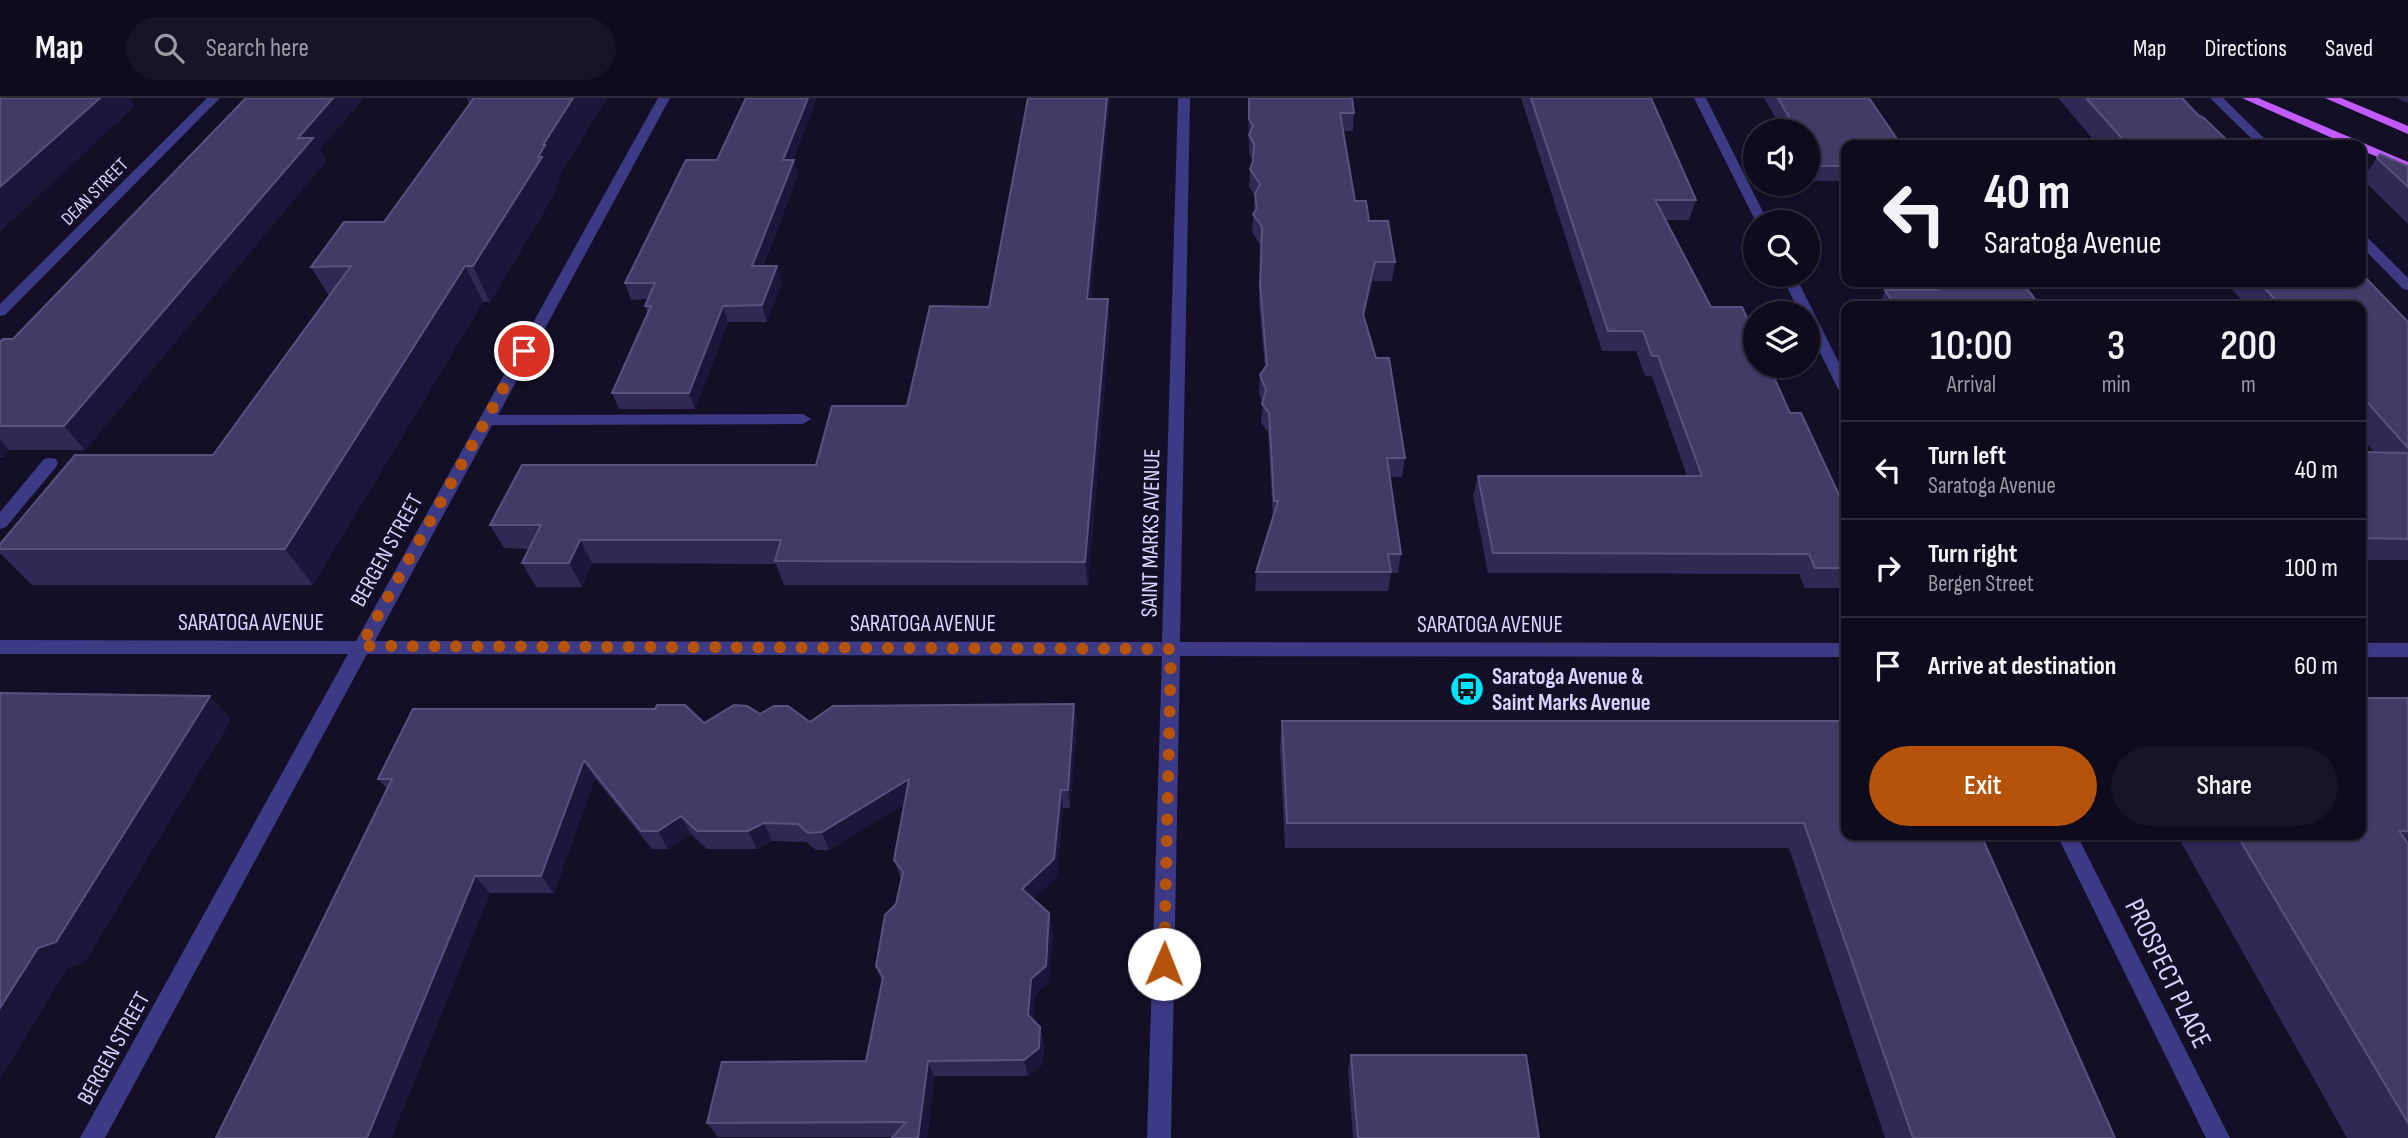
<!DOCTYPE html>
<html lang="en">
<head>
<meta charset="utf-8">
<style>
	body { margin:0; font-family:"Sofia Sans Condensed",sans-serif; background:#171425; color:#f1f3f6; height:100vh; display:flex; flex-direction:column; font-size:26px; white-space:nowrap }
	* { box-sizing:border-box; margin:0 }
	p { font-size:23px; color:#9b9ba3 }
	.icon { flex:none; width:38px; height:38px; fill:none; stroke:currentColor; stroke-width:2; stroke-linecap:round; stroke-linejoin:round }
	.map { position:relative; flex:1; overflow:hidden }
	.drawer { position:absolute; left:1841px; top:203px; width:525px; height:539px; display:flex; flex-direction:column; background:#0e0b1c; border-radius:14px; box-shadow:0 2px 5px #0004,0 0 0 2px #2e2b3b }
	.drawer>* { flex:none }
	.guide { position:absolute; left:1841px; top:42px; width:525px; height:147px; border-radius:14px; box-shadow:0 2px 5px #0004,0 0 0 2px #2e2b3b; background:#0e0b1c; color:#f1f3f6; overflow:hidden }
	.controls { position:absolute; left:1743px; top:21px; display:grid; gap:14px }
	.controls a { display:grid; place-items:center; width:77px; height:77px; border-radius:50%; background:#0e0b1c; box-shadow:0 2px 5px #0004,0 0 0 2px #2e2b3b; font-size:35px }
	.pin { position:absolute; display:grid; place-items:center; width:60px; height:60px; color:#fff; margin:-30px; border:4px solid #fff; border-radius:50%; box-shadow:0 2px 7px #0007 }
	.me { position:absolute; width:77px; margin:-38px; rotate:1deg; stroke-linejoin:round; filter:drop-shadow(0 0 5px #0008) }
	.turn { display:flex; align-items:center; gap:24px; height:147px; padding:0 28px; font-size:32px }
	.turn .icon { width:91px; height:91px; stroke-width:2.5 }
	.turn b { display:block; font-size:49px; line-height:60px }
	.eta { display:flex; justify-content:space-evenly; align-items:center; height:119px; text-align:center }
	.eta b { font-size:42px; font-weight:600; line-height:49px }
	.cta { display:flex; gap:14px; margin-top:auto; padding:14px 28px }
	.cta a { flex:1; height:80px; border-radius:42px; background:#b45309; color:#fff; font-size:28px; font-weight:600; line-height:80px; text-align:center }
	.cta a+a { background:#171425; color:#f1f3f6 }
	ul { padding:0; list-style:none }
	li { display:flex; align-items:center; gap:21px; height:98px; padding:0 28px; border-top:2px solid #2e2b3b }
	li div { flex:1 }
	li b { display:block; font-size:26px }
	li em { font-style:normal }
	header { display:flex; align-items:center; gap:42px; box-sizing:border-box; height:98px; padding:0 35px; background:#0e0b1c; border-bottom:2px solid #2e2b3b }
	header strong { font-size:33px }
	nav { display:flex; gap:38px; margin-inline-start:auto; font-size:24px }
	.search { width:490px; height:63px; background:#171425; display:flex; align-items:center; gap:18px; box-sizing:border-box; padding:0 24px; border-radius:38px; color:#9b9ba3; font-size:26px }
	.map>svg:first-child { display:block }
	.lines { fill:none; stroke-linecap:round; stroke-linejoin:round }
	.minor { fill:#3d3a85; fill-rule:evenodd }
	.major { fill:#c25bff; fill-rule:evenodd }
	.wall { fill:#312854 }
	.shaded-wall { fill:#1d163a }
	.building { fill:#433a66; stroke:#5a527e; stroke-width:2 }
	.route { stroke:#b45309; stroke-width:12; stroke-dasharray:0 21.6 }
	.labels { text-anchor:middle; stroke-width:7; stroke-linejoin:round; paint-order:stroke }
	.far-street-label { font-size:19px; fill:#d9d4ff; stroke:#130f26 }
	.street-label { font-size:23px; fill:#d9d4ff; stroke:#130f26 }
	.poi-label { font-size:23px; font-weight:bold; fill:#d9d4ff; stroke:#130f26; text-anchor:start }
	.near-street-label { font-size:28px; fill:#d9d4ff; stroke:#130f26 }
</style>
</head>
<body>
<header>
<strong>Map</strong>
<div class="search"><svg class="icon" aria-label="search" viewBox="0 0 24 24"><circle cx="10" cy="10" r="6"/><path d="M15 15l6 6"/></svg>Search here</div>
<nav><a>Map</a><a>Directions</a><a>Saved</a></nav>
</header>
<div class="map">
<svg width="2408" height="1040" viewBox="0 0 2408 1040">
	<rect width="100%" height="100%" fill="#130f26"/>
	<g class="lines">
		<path class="minor" d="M 207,0 L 220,0 L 5,217 L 0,218 L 0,206 Z
			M 658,0 L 670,0 L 498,317 L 803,316 L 811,321 L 803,326 L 492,327 L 375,543 L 1162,544 L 1178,0 L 1190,0 L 1180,544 L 1846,545 L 1846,559 L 1180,558 L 1171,1040 L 1147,1040 L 1162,558 L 367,556 L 105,1040 L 80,1040 L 348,556 L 0,556 L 0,542 L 356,543 Z
			M 1694,0 L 1706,0 L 1768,124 L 1756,124 Z
			M 2210,0 L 2223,0 L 2271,47 L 2258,47 Z
			M 2361,137 L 2366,138 L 2408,180 L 2408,192 L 2403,191 L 2361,148 Z
			M 1781,177 L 1795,177 L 1846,279 L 1846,298 L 1839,293 L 1808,230 L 1808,215 L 1800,215 Z
			M 50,360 L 56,361 L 58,365 L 56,369 L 6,429 L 0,431 L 0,414 L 44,361 Z
			M 2361,545 L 2408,545 L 2408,559 L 2361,559 Z
			M 2057,737 L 2077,737 L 2230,1040 L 2206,1040 Z"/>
		<path class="major" d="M 2242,0 L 2258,0 L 2408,64 L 2408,72 L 2361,52 L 2361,47 L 2348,47 Z
			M 2325,0 L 2341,0 L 2408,28 L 2408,36 Z"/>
	</g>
	<path class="wall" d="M 467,0 L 607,0 L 558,79 L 560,82 L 555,90 L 556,93 L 490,204 L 483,204 L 313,487 L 32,487 L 0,455 L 0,446 L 213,357 L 329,198 L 311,169 L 384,124 L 469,6 Z
		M 746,0 L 817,0 L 793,62 L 798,77 L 763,168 L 782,184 L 767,224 L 728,224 L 695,311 L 619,311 L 612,295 L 648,215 L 645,208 L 648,201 L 631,202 L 625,185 L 717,62 Z
		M 1028,0 L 1110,0 L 1091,201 L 1110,224 L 1088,487 L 784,487 L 776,466 L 592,465 L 582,489 L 536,489 L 522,465 L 529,451 L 504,450 L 490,427 L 816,367 L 907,308 L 989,209 Z
		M 1248,0 L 1352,0 L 1354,15 L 1353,33 L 1343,33 L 1355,103 L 1369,123 L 1395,164 L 1392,183 L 1373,183 L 1364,220 L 1405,360 L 1402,379 L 1390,379 L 1401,456 L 1398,475 L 1391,475 L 1388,493 L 1255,493 L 1256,474 L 1273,420 L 1268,334 L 1261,325 L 1263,305 L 1259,296 L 1260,277 L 1265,270 L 1259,206 L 1261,148 L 1252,134 L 1255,98 L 1249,89 L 1250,71 L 1253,64 L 1249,55 Z
		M 1521,0 L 1651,0 L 1696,102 L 1689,122 L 1666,122 L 1711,209 L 1790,315 L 1846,412 L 1846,490 L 1805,490 L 1799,476 L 1488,475 L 1473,398 L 1478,378 L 1687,378 L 1652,278 L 1645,278 L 1636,253 L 1602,253 Z
		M 1764,0 L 1869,0 L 1846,47 L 1846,83 L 1811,83 L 1808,77 L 1808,33 L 1783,33 Z
		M 2058,0 L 2182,0 L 2198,17 L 2232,47 L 2098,47 Z
		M 2396,0 L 2408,0 L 2408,5 Z
		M 320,52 L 326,63 L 85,352 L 9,352 L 2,359 L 0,359 L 0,244 L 13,241 Z
		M 2380,56 L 2408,68 L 2408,126 L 2362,81 Z
		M 1915,184 L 2022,184 L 2040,208 L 1879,208 L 1885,192 L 1920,192 Z
		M 2216,184 L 2361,184 L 2408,224 L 2408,462 L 2361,462 L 2361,354 L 2374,354 L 2361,339 L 2361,208 L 2247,208 L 2226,185 Z
		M 2408,600 L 2408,1040 L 2347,1040 L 2177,737 L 2361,737 Z
		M 760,616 L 810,624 L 1077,624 L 1070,710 L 1063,710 L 1057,779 L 1033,801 L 1053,832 L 1049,884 L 1035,897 L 1033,922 L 1040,929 L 1044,944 L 1043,966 L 1028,978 L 934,978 L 927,1040 L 892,1040 L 894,1039 L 718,1039 L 707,1025 L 866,963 L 882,884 L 876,868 L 896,806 L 901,781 L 894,762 L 904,706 L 829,752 L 816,752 L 806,744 L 772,743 L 757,751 L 707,751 L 691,736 L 668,751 L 652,751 L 595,680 L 554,795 L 490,795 L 391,1040 L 216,1040 L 387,691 L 378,681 Z
		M 1282,623 L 1846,623 L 2115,1040 L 1885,1040 L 1789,750 L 1285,750 L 1280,649 Z
		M 1351,957 L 1539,1040 L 1353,1040 L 1348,972 Z"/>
	<path class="shaded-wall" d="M 100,0 L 130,0 L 135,8 L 0,134 L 0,89 Z
		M 333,0 L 364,0 L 320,52 L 326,63 L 85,352 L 64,328 L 298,40 Z
		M 573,0 L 607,0 L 558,79 L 560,82 L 555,90 L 556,93 L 490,204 L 473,168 L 538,59 L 543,47 Z
		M 808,0 L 817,0 L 787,77 L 783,62 Z
		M 1107,0 L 1110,0 L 1089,225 L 1087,201 Z
		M 794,62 L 798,77 L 756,184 L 752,168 Z
		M 1375,164 L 1373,183 L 1361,235 L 1363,216 Z
		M 465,168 L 483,204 L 313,487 L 285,451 Z
		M 777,168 L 782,184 L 767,224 L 762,207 Z
		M 1108,201 L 1110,224 L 1088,487 L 1085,464 Z
		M 723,208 L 728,224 L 695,311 L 689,295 Z
		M 0,342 L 9,352 L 2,359 L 0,357 Z
		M 580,442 L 592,465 L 582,489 L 569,465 Z
		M 210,598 L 232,621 L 85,864 L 67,871 L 0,981 L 0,910 L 38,850 Z
		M 1074,606 L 1077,624 L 1070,710 L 1068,692 Z
		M 584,662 L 595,680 L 554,795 L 541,778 Z
		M 909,681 L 915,700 L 829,752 L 822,734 Z
		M 1061,692 L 1063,710 L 1057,779 L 1026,808 L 1022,791 Z
		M 681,718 L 691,736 L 668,751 L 658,733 Z
		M 764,725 L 772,743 L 757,751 L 748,733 Z
		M 475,778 L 490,795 L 391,1040 L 367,1040 Z
		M 1049,815 L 1053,832 L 1049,884 L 1035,897 L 1032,933 L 1028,917 L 1031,881 Z
		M 1040,929 L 1044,944 L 1043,966 L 1028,978 L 1024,962 Z
		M 928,963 L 934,978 L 927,1040 L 918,1040 Z"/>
	<path class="building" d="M 0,0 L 100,0 L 0,89 Z
		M 246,0 L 333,0 L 298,40 L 313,40 L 64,328 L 0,328 L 0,244 L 3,241 L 13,241 Z
		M 474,0 L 573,0 L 543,47 L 545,47 L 538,59 L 542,59 L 473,168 L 465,168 L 285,451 L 0,451 L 0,446 L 75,357 L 213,357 L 351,168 L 311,169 L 344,124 L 384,124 Z
		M 746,0 L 808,0 L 783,62 L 794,62 L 752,168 L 777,168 L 762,207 L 723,208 L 689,295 L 612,295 L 651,208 L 645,208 L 655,185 L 625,185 L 686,62 L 717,62 Z
		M 1028,0 L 1107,0 L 1087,201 L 1108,201 L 1085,464 L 775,463 L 781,442 L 580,442 L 569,465 L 522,465 L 541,427 L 490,427 L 522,367 L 816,367 L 832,308 L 907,308 L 930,208 L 989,209 Z
		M 1249,0 L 1352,0 L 1354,15 L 1340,15 L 1355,103 L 1366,103 L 1369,123 L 1388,123 L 1395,164 L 1375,164 L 1363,216 L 1376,260 L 1389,260 L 1405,360 L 1387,360 L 1401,456 L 1388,456 L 1391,474 L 1256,474 L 1278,403 L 1274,403 L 1269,315 L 1262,306 L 1266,292 L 1260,277 L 1267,267 L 1260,187 L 1262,129 L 1253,116 L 1257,111 L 1255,96 L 1260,86 L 1250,71 L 1253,63 L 1254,46 L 1249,37 L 1253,28 L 1249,21 Z
		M 1531,0 L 1651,0 L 1696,102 L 1655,102 L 1711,209 L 1742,209 L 1755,238 L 1755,268 L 1769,268 L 1790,315 L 1801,315 L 1846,412 L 1846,470 L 1815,470 L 1809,456 L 1493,455 L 1478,378 L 1702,378 L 1658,258 L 1652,258 L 1643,233 L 1608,233 Z
		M 1778,0 L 1869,0 L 1901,47 L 1846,47 L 1846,68 L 1817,68 L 1808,52 L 1808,33 L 1797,33 Z
		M 2086,0 L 2182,0 L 2198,17 L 2204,20 L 2232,47 L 2128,47 Z
		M 2380,56 L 2408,68 L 2408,89 L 2377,60 Z
		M 2361,175 L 2408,224 L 2408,350 L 2361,297 L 2361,208 L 2281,208 L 2259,184 L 2361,184 Z
		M 1932,184 L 2022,184 L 2040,208 L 1895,208 L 1885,192 L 1938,192 Z
		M 2361,354 L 2408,355 L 2408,441 L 2361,440 Z
		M 0,595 L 210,598 L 56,844 L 38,850 L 0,910 Z
		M 2361,600 L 2408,600 L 2408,733 L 2399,733 L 2408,746 L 2408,1025 L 2237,737 L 2361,737 Z
		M 1074,606 L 1068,692 L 1061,692 L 1054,761 L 1022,791 L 1049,815 L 1046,868 L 1031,881 L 1028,917 L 1040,929 L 1039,950 L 1024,962 L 928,963 L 918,1040 L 892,1040 L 906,1024 L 707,1025 L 722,964 L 866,963 L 883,879 L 876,868 L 885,817 L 896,806 L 903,774 L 894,762 L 909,681 L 822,734 L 808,735 L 798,726 L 764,725 L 748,733 L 697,733 L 681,718 L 658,733 L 641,733 L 584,662 L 541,778 L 475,778 L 367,1040 L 216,1040 L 392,681 L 378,681 L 413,611 L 655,611 L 657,607 L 685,607 L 704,625 L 734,607 L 747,608 L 760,616 L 774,608 L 788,608 L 810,624 L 833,608 Z
		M 1282,623 L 1846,623 L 1846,737 L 1981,737 L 2115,1040 L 1913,1040 L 1804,725 L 1287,725 Z
		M 1351,957 L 1526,957 L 1539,1040 L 1358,1040 Z"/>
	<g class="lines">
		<path class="route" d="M 524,253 L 361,548 L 1171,551 L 1164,866"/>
	</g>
	<defs>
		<g id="bus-disc" transform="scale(1.75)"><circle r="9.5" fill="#00e5ff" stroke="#130f26"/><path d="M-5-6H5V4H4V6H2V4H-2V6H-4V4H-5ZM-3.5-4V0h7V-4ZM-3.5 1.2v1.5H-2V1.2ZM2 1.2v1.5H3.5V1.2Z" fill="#111"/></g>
	</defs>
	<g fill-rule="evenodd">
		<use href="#bus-disc" x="1467" y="591"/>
	</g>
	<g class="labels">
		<g class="far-street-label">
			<text transform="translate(94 93) rotate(-45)" y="7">DEAN STREET</text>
		</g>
		<g class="street-label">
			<text transform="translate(1150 435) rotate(-89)" y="8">SAINT MARKS AVENUE</text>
			<text transform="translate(386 452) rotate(-61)" y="8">BERGEN STREET</text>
			<text x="251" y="532">SARATOGA AVENUE</text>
			<text x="923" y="533">SARATOGA AVENUE</text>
			<text x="1490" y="534">SARATOGA AVENUE</text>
			<text transform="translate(113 950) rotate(-61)" y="8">BERGEN STREET</text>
		</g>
		<g class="poi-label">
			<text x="1492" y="586">Saratoga Avenue &amp;<tspan x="1492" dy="26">Saint Marks Avenue</tspan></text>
		</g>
		<g class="near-street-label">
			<text transform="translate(2169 875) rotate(64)" y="10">PROSPECT PLACE</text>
		</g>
	</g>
</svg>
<div class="controls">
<a><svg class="icon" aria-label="sound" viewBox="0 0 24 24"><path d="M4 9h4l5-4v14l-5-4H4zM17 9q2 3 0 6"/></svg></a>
<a><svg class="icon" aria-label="search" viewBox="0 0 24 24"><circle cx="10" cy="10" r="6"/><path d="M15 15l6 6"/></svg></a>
<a><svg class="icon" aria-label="layers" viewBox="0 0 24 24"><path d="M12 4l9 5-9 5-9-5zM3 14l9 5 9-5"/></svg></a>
</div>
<div class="pin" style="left:524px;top:253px;background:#d93025"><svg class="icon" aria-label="arrive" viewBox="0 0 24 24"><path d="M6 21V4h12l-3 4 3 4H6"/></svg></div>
<svg class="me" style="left:1164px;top:866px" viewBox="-20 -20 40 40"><circle r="19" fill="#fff"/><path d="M0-13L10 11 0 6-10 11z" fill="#b45309"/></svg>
<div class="guide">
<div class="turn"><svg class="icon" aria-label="left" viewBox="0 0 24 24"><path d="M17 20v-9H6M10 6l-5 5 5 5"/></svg><div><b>40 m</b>Saratoga Avenue</div></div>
</div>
<section class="drawer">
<div class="eta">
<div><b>10:00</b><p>Arrival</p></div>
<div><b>3</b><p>min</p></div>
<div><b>200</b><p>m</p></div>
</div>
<ul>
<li><svg class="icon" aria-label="left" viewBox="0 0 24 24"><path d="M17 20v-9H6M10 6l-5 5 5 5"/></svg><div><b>Turn left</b><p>Saratoga Avenue</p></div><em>40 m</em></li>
<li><svg class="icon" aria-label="right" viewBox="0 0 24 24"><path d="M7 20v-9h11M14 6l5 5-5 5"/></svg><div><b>Turn right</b><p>Bergen Street</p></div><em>100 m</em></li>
<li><svg class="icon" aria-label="arrive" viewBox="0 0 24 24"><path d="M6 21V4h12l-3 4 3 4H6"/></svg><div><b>Arrive at destination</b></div><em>60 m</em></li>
</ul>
<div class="cta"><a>Exit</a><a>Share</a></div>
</section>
</div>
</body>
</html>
